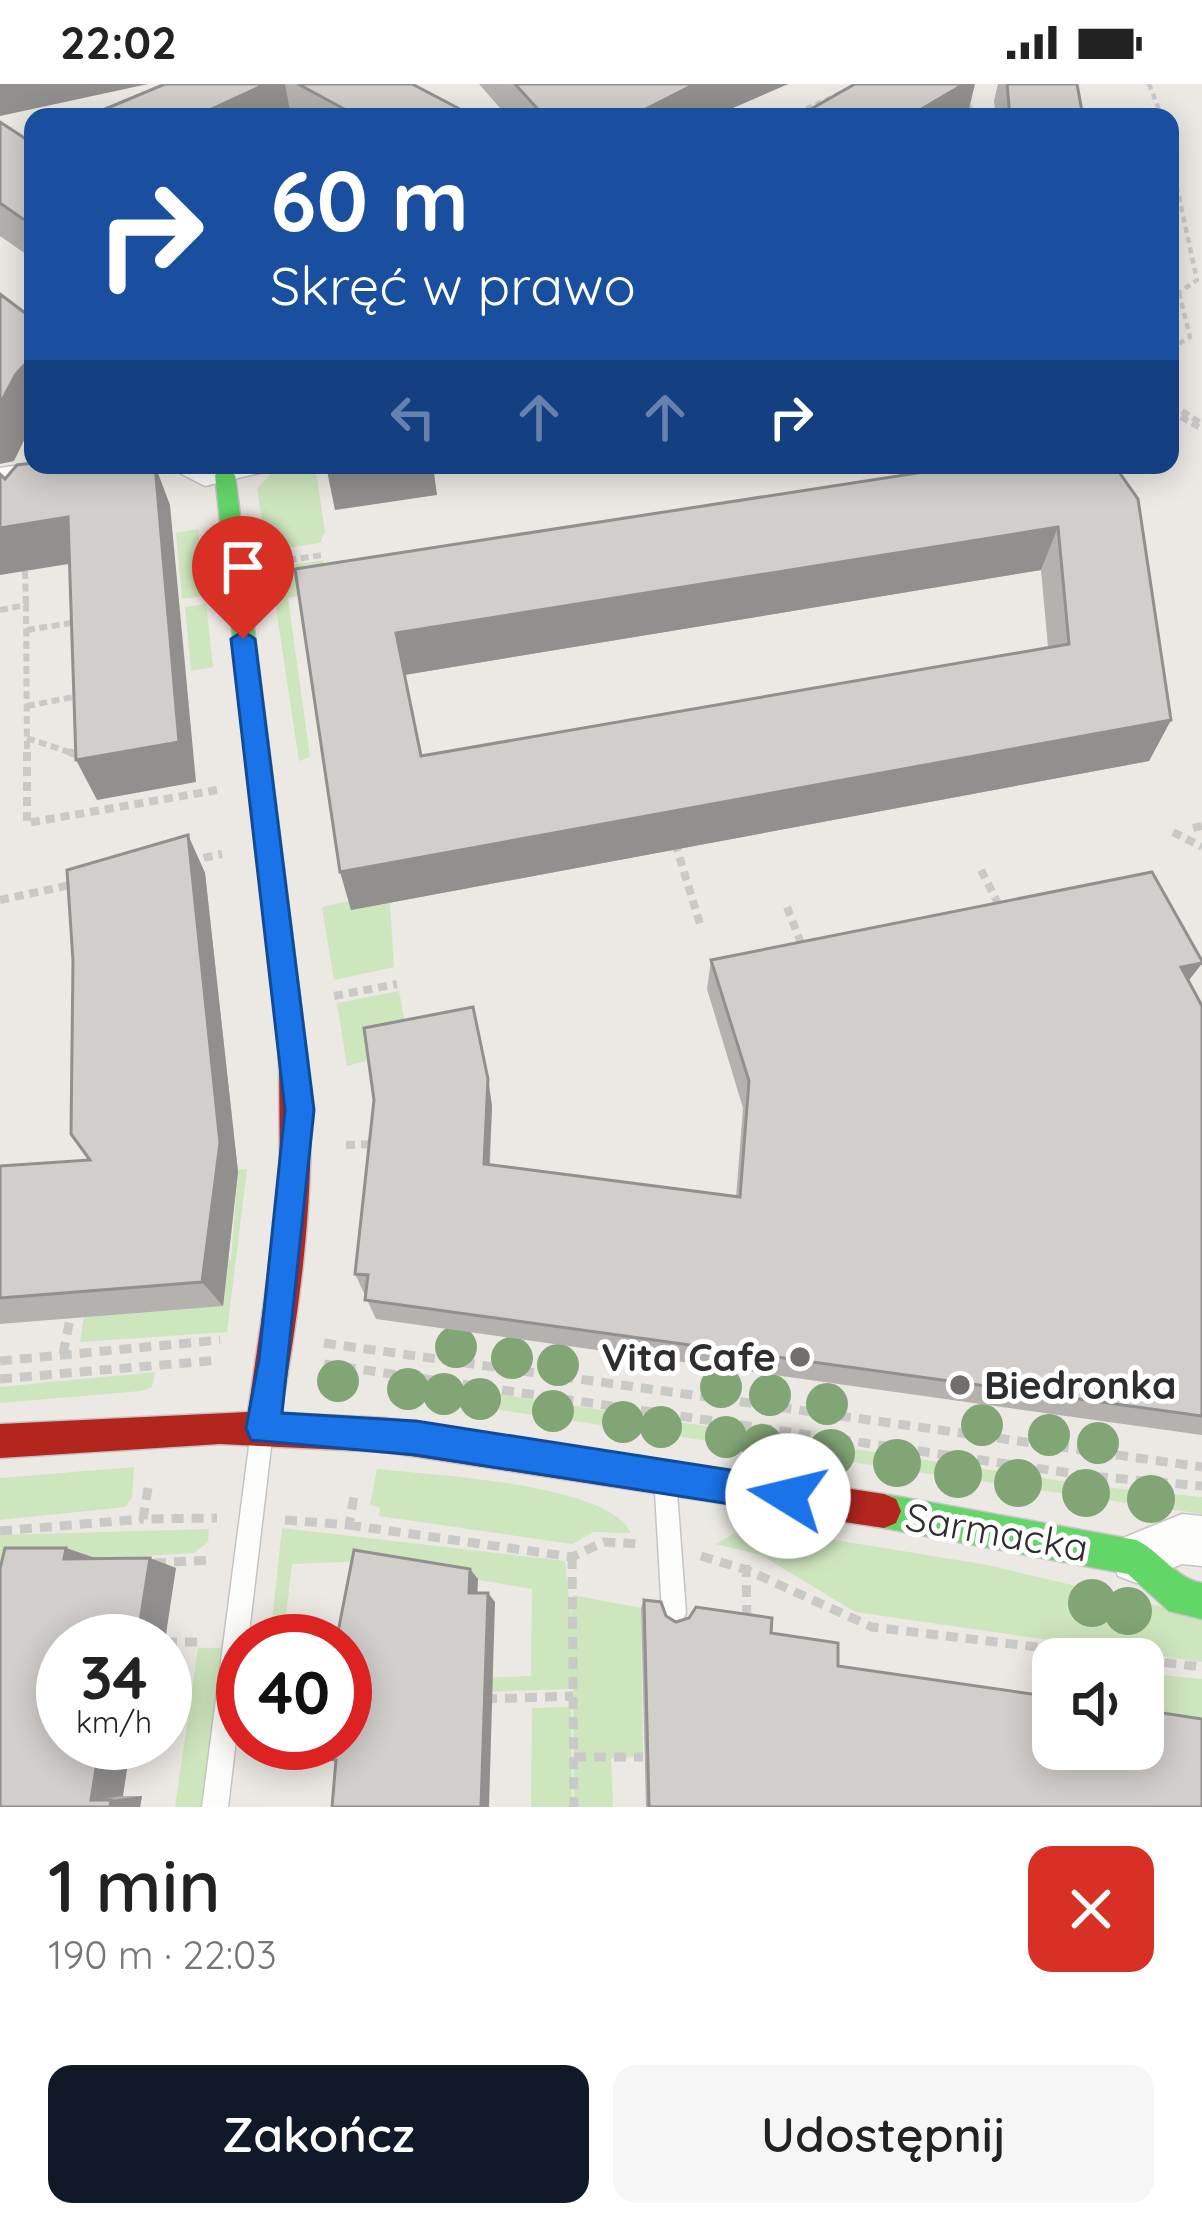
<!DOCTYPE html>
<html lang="pl">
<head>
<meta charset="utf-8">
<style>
	body { margin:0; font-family:Quicksand,sans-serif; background:#f6f6f6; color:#222; height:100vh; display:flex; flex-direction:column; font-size:45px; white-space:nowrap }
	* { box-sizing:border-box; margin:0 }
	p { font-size:39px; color:#767676 }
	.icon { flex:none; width:66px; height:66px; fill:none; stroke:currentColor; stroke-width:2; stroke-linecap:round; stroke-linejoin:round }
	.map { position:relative; height:1723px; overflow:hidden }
	.sheet { display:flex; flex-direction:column; background:#fff; flex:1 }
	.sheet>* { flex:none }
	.banner { position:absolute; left:24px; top:24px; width:1155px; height:366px; border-radius:24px; box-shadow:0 6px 30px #0003; background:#1a4fa0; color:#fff; overflow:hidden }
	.buttons { position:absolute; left:1032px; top:1554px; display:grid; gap:24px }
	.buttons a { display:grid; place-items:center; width:132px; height:132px; border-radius:24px; background:#fff; box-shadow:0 6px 30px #0003; font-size:60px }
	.speed { position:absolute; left:36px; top:1530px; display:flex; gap:24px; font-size:60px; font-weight:700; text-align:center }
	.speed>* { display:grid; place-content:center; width:156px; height:156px; border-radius:50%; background:#fff; box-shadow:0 6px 30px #0003; line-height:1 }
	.speed small { font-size:30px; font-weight:400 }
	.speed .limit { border:18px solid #d22; background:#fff; color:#111 }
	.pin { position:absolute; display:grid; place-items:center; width:102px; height:102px; color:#fff; margin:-123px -51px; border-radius:50% 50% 50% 0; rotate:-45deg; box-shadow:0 0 12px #0007 }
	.pin .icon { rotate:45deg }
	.me { position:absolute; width:132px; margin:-66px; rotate:279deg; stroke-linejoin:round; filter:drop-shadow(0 0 9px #0008) }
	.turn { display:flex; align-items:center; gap:42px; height:252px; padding:0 48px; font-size:54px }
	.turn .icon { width:156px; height:156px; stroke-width:2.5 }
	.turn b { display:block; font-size:84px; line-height:102px }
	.lanes { display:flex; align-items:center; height:114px; padding:0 48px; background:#0003; justify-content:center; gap:60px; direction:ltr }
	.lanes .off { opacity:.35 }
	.round { display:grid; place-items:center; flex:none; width:126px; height:126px; border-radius:24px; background:#f6f6f6 }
	.head { display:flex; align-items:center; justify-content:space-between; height:204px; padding:0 48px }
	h1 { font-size:72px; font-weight:600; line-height:90px }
	.primary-button { display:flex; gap:24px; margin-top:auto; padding:24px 48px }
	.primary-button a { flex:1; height:138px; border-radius:24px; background:#111827; color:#fff; font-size:48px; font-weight:600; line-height:138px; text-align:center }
	.primary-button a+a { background:#f6f6f6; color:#222 }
	.status { display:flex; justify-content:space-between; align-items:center; height:84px; padding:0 60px; background:#fff; direction:ltr }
	.status svg { height:33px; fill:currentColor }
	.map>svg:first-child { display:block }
	.green { fill:#cee6be }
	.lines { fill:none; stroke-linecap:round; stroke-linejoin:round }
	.lane-casing { stroke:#c5c4c5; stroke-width:3 }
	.street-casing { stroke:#c5c4c5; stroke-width:3 }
	.fast-casing { stroke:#c5c4c5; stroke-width:3 }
	.jam-casing { stroke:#c5c4c5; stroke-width:3 }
	.path-far3 { stroke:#c9c9c8; stroke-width:4.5; stroke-dasharray:6 4.5; stroke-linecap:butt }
	.path-far2 { stroke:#c9c9c8; stroke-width:6; stroke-dasharray:8 4.5; stroke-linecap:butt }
	.path-far1 { stroke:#c9c9c8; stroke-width:8; stroke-dasharray:9 6; stroke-linecap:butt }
	.path { stroke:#c9c9c8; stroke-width:9; stroke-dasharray:12 8; stroke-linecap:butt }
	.lane { fill:#fcfcfb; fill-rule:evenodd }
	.street { fill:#fcfcfb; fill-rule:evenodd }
	.fast { fill:#63d668; fill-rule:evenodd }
	.jam { fill:#b3261e; fill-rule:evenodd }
	.tree { fill:#82a575 }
	.wall { fill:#b4b1af; fill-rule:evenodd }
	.shaded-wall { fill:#92908e }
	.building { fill:#d1cecb; stroke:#92908e; stroke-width:3; fill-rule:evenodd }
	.route { fill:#1a73e8; stroke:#114b97; stroke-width:3 }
	.poi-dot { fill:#706f6e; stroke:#fff; stroke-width:4.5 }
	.labels { text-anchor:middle; stroke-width:10; stroke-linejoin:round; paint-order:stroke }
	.near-poi-label { font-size:39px; font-weight:bold; fill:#2e2e2e; stroke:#fff; text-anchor:end }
	.near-street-label { font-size:39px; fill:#2e2e2e; stroke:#fff }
</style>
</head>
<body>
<div class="status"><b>22:02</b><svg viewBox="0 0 49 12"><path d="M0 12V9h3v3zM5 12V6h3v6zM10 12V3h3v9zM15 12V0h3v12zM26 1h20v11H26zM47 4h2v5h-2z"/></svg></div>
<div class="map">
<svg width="1202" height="1723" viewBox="0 0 1202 1723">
	<rect width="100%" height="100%" fill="#ece8e4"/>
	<path class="green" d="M 279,381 L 315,381 L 325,448 L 320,459 L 267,467 L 257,405 Z
		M 198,445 L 205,512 L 182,515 L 176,449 Z
		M 323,476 L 328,506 L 288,514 L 310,673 L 299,677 L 270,484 Z
		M 206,520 L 213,583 L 191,587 L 185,523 Z
		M 350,817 L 390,818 L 394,883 L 334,896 L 322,823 Z
		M 399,907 L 410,965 L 347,982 L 337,919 Z
		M 247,1085 L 227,1248 L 80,1258 L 84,1232 L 231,1175 L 238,1086 Z
		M 155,1288 L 152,1303 L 141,1307 L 0,1319 L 0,1303 Z
		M 402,1295 L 1094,1402 L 1202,1413 L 1202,1430 L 391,1310 Z
		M 134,1383 L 132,1414 L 125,1423 L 0,1436 L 0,1394 Z
		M 377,1385 C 430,1391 609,1399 631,1449 L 594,1448 L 572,1460 L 379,1432 L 380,1423 L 370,1421 Z
		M 749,1442 L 988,1481 L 1202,1532 L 1202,1578 L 855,1528 L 761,1471 L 715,1460 Z
		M 282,1444 L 565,1477 L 571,1532 L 573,1511 L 641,1524 L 643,1673 L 611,1674 L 613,1723 L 574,1723 L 573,1605 L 476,1608 L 476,1594 L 531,1592 L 532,1505 L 368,1477 L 292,1480 L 283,1557 L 270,1557 Z
		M 209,1445 L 208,1458 L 194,1469 L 97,1475 L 0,1496 L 0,1451 Z
		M 198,1564 L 224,1564 L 203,1723 L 175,1723 Z
		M 1143,1589 L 1202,1595 L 1202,1641 L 1143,1633 Z
		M 571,1623 L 572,1723 L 531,1723 L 532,1624 Z"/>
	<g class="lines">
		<g class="lane-casing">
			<path id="lane" d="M 261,1344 L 269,1347 L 272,1355 L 248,1557 L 243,1557 L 243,1597 L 228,1723 L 202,1723 L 250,1355 L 253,1347 Z
				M 666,1397 L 674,1400 L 677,1408 L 686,1529 L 682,1537 L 674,1541 L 666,1537 L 662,1529 L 655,1408 L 658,1400 Z"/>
		</g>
		<g class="street-casing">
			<path id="street" d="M 33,379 L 33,381 L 99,381 L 84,391 L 0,404 L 0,384 Z
				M 164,381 L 267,381 L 263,388 L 205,402 Z
				M 1182,1430 L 1202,1432 L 1202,1482 L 1182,1480 L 1136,1499 L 1118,1492 L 1111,1474 L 1118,1456 Z"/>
		</g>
		<g class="fast-casing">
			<path id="fast" d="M 225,384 L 235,391 L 307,970 L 303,979 L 293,983 L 283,979 L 279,970 L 215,391 Z
				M 884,1410 L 1136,1456 C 1160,1467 1176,1495 1202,1499 L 1202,1535 L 1169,1527 L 1128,1490 L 884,1444 L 872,1439 L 867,1427 L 872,1415 Z"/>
		</g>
		<g class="jam-casing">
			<path id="jam" d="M 293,957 L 303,961 L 307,970 C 318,1091 302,1210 281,1329 L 385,1334 L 884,1410 L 896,1415 L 901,1427 L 896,1439 L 884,1444 L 385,1368 L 220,1360 L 0,1374 L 0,1340 L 248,1328 L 280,1108 L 279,970 L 283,961 Z"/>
		</g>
		<path class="path-far3" d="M 968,0 L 971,33
			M 1149,0 L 1162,33
			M 54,33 L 107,29
			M 787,33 L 841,9
			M 1170,71 L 1197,196 L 1170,215
			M 1170,265 L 1190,253 L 1179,209"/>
		<path class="path-far2" d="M 1170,327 L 1202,345
			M 1182,327 L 1201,339
			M 276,478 L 322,471
			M 25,487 L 26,521
			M 0,526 L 26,521 L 27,671
			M 27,546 L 78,538
			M 27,622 L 79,612
			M 27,654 L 78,671"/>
		<path class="path-far1" d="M 27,668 L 27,739 L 217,706
			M 69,668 L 82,672
			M 1193,744 L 1202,742
			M 1173,748 L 1202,763
			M 675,759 L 700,840
			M 189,777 L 222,770
			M 981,786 L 1002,827
			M 0,816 L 75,800
			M 787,823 L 804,867
			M 334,912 L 397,900
			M 346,1061 L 379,1060"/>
		<path class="path" d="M 324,1259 L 1202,1383
			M 63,1270 L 72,1225
			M 0,1277 L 220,1256
			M 324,1280 L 1090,1392 L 1202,1402
			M 0,1295 L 219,1276
			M 148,1404 L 143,1435 L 217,1434
			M 285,1436 L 349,1441 L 355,1406
			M 349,1441 L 572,1473 L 604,1458 L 639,1460
			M 0,1447 L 143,1435
			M 701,1472 L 747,1486 L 872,1543 L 1202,1583
			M 572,1473 L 574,1723
			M 154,1479 L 211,1476
			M 746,1481 L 747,1539
			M 165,1558 L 203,1558
			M 485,1615 L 573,1612
			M 574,1673 L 643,1673"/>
		<use href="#lane" class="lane"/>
		<use href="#street" class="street"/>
		<use href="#fast" class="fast"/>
		<use href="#jam" class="jam"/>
	</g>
	<g class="tree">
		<circle cx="456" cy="1263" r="21"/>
		<circle cx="512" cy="1274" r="21"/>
		<circle cx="558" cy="1281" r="21"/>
		<circle cx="338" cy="1297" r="21"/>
		<circle cx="721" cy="1303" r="21"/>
		<circle cx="408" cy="1305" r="21"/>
		<circle cx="444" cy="1310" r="21"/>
		<circle cx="770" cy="1311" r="21"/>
		<circle cx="480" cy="1315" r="21"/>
		<circle cx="827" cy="1320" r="21"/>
		<circle cx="553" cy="1327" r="21"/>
		<circle cx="623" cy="1338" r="21"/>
		<circle cx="982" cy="1341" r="21"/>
		<circle cx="661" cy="1343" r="21"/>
		<circle cx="1049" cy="1351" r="21"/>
		<circle cx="726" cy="1353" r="21"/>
		<circle cx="1098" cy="1359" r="21"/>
		<circle cx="762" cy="1361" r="21"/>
		<circle cx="831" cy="1369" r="24"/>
		<circle cx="897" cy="1379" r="24"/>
		<circle cx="958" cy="1390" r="24"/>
		<circle cx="1018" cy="1399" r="24"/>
		<circle cx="1086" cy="1409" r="24"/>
		<circle cx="1151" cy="1415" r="24"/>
		<circle cx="1092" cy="1519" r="24"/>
		<circle cx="1128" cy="1527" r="24"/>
	</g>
	<path class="wall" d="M 165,0 L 412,0 L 475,33 L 86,33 Z
		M 479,0 L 788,0 L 712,33 L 508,33 Z
		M 998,0 L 1007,0 L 1083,33 L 996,33 L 994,17 Z
		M 0,38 L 29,57 L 33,55 L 33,175 L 0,152 Z
		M 1114,381 L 1171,636 L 1149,677 L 351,826 L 295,485 ZM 1041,486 L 1048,563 L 421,672 L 404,591 Z
		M 188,751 L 205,789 L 238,1088 L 223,1222 L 0,1240 L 0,1082 L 90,1076 Z
		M 711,876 L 1202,877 L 1202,880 L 1188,897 L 1202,922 L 1202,1351 L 376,1235 L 355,1190 L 488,995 L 492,1022 L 490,1081 L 736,1113 L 743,1024 L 707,905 Z
		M 66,1464 L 96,1474 L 176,1484 L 63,1557 L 123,1712 L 142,1712 L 140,1723 L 0,1723 Z
		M 644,1516 L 676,1538 L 688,1534 L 771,1549 L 838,1582 L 1202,1723 L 646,1723 L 641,1524 Z"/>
	<path class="shaded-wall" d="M 0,0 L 148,0 L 0,32 Z
		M 266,0 L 285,0 L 291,33 L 194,33 Z
		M 695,0 L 788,0 L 712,33 L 636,33 L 636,30 Z
		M 964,0 L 975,0 L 967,33 L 908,33 Z
		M 33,272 L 33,338 L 14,377 L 0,380 L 0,320 L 16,290 Z
		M 155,381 L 170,421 L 196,698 L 97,716 L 76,676 Z
		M 334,381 L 433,381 L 437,411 L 335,426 L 326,382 Z
		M 68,433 L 87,477 L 0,491 L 0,444 Z
		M 1058,443 L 1041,486 L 404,591 L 396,549 Z
		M 1171,636 L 1149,677 L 351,826 L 340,788 Z
		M 188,751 L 205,789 L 238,1088 L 223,1222 L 202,1198 Z
		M 1202,879 L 1180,908 L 1181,883 Z
		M 488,995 L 492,1022 L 488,1104 L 484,1080 Z
		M 66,1464 L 97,1475 L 64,1475 Z
		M 150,1474 L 176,1484 L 165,1557 L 137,1557 Z
		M 470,1485 L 478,1495 L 477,1517 L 469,1509 Z
		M 488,1509 L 495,1518 L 489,1723 L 481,1723 Z
		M 100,1659 L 131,1659 L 123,1712 L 91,1716 Z
		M 142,1712 L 140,1723 L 110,1723 L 111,1716 Z"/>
	<path class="building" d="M 165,0 L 266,0 L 194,33 L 86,33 Z
		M 298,0 L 412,0 L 475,33 L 359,33 Z
		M 515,0 L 695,0 L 636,30 L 630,27 L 619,33 L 545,33 Z
		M 855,0 L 964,0 L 908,33 L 797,33 Z
		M 1007,0 L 1077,0 L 1083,33 L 1010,33 Z
		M 0,38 L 29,57 L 33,55 L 33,142 L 0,119 Z
		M 0,210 L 33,235 L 33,272 L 16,290 L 0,320 Z
		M 33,379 L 33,381 L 155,381 L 179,658 L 76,676 L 68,433 L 0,444 L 0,390 L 5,395 L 17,381 Z
		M 969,381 L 1114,381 L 1138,415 L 1171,636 L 340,788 L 295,485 ZM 1058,443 L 1069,560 L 421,672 L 396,549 Z
		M 188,751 L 220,1059 L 202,1198 L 0,1214 L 0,1082 L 90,1076 L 71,1050 L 73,877 L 67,786 Z
		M 1152,788 L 1202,877 L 1202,879 L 1181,883 L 1202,922 L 1202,1332 L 365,1216 L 368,1191 L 355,1190 L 374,1016 L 364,944 L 473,923 L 488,995 L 484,1080 L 740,1113 L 749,997 L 711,876 Z
		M 5,1464 L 66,1464 L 64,1475 L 150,1474 L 137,1557 L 63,1557 L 63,1659 L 100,1659 L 91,1716 L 111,1716 L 110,1723 L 0,1723 L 0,1485 Z
		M 354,1466 L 470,1485 L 469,1509 L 488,1509 L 481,1723 L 332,1723 L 336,1676 L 328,1675 L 328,1659 L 345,1659 L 345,1557 L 317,1557 L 318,1549 L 338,1548 Z
		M 644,1516 L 661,1518 L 666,1532 L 676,1538 L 689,1534 L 696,1523 L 772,1534 L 771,1549 L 838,1559 L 838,1582 L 1053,1613 L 1053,1665 L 1143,1665 L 1143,1626 L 1202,1635 L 1202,1723 L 649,1723 Z"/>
	<path class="route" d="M 243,547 L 255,555 L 314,1026 L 282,1329 L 416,1337 L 788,1395 L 800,1400 L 805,1412 L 800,1424 L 788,1429 L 416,1371 L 251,1356 L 246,1344 L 259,1275 L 285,1026 L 231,555 Z"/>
	<g class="poi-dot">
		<circle cx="800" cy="1273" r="12"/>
		<circle cx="960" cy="1301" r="12"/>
	</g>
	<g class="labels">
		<g class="near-poi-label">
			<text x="776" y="1287">Vita Cafe</text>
			<text x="984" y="1315" text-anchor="start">Biedronka</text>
		</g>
		<g class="near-street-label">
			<text transform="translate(997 1448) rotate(10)" y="14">Sarmacka</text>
		</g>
	</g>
</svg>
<div class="buttons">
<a><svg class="icon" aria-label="sound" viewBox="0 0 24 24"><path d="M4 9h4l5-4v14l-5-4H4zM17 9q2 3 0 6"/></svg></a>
</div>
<div class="speed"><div>34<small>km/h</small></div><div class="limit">40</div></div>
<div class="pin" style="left:243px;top:555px;background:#d93025"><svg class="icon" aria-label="arrive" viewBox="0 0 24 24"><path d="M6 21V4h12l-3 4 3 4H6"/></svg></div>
<svg class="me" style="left:788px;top:1412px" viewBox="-20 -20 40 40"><circle r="19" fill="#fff"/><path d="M0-13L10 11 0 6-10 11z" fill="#1a73e8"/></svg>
<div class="banner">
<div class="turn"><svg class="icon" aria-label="right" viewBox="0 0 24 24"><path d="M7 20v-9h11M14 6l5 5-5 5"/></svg><div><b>60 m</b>Skręć w prawo</div></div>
<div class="lanes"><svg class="icon off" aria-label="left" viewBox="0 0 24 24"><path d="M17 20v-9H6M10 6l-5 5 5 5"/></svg><svg class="icon off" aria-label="ahead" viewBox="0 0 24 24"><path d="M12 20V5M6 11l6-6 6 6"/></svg><svg class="icon off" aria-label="ahead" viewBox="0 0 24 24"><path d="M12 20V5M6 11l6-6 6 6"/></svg><svg class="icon" aria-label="right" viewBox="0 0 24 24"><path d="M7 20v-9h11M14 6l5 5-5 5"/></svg></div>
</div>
</div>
<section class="sheet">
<div class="head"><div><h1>1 min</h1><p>190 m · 22:03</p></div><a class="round" style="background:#d93025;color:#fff"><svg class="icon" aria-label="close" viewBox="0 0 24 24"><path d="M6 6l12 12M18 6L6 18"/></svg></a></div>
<div class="primary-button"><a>Zakończ</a><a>Udostępnij</a></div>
</section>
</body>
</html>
